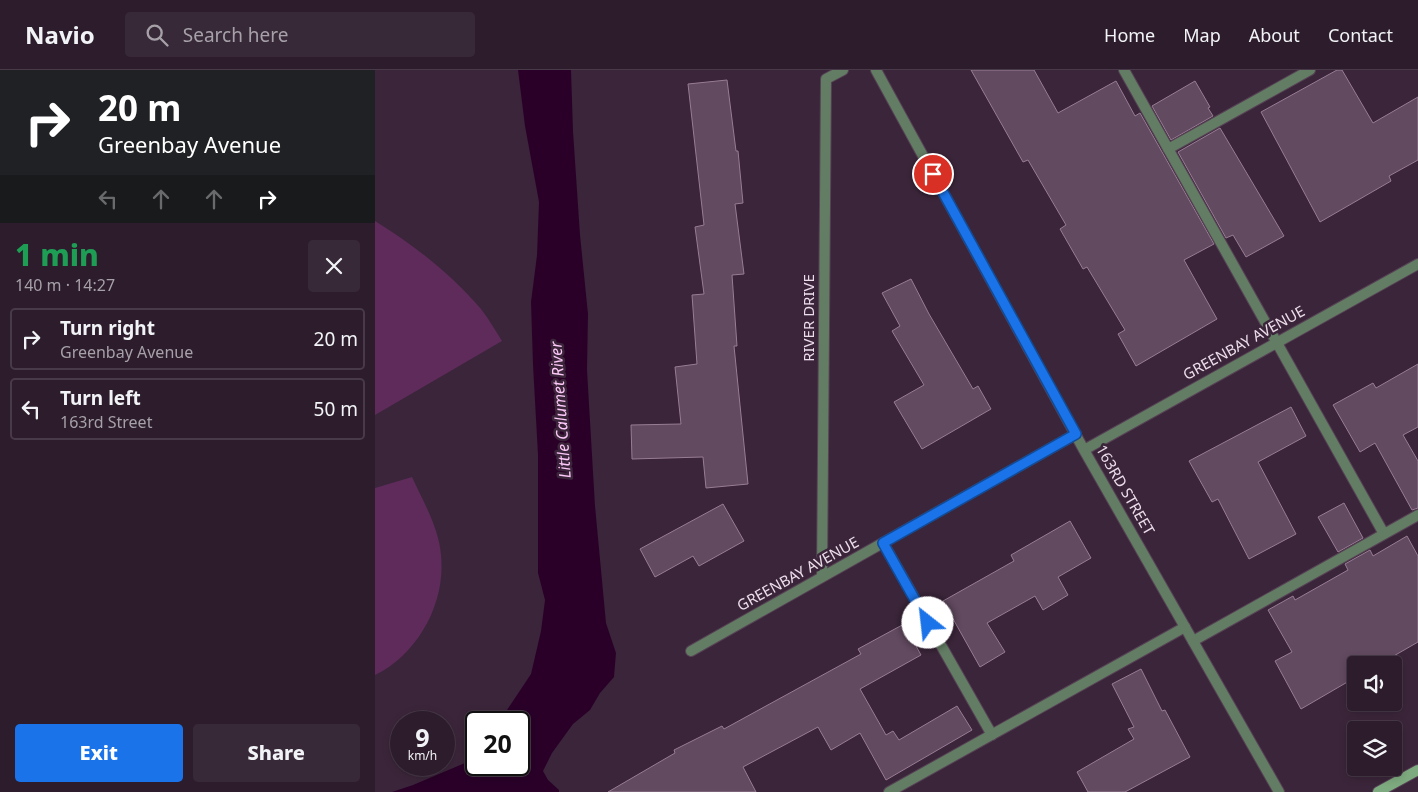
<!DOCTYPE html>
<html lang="en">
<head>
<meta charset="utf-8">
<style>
	body { margin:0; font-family:"Noto Sans",sans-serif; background:#382938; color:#f1f3f6; height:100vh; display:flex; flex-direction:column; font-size:19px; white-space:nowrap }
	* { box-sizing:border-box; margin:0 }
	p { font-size:16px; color:#a6a1a9 }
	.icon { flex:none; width:28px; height:28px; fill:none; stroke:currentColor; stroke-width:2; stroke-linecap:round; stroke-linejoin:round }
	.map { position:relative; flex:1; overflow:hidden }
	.side { display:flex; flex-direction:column; background:#2c1c2c; width:375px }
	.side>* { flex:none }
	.guide { background:#202124; color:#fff; overflow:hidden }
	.buttons { position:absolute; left:972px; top:586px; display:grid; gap:10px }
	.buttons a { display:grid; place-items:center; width:55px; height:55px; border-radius:5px; background:#2c1c2c; box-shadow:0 2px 8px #0003,0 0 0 1px #483a48; font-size:25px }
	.speed { position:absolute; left:15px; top:641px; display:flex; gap:10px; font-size:25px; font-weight:700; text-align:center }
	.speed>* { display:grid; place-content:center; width:65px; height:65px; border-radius:50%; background:#2c1c2c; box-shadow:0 2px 8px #0003,0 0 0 1px #483a48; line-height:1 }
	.speed small { font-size:12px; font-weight:400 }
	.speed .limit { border:2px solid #111; border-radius:8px; background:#fff; color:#111 }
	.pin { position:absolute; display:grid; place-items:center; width:42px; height:42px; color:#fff; margin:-21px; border:2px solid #fff; border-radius:50%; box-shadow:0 1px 5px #0007 }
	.me { position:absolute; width:55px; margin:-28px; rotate:331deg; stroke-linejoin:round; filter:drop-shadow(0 0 4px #0008) }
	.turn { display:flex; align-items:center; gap:18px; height:105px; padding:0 15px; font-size:22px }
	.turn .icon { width:65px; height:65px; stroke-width:2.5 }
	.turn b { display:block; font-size:35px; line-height:42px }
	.lanes { display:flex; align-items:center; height:48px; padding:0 15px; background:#0003; justify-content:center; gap:25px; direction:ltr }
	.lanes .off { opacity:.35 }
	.round { display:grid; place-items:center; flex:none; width:52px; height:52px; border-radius:5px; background:#382938 }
	.headline { display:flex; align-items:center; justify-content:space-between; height:85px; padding:0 15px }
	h1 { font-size:30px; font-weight:800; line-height:38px; color:#1e9e55 }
	.primary-button { display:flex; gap:10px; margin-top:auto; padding:10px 15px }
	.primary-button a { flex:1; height:58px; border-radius:5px; background:#1a73e8; color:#fff; font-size:20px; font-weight:800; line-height:58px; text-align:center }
	.primary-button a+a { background:#382938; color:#f1f3f6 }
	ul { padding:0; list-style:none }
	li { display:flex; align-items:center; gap:15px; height:62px; margin:0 10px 8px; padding:0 5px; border:2px solid #483a48; border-radius:5px }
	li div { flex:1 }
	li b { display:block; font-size:19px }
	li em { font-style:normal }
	header { display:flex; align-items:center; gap:30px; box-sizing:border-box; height:70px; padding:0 25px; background:#2c1c2c; border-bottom:1px solid #483a48 }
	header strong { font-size:24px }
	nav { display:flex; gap:28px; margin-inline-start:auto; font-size:18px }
	.search { width:350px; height:45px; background:#382938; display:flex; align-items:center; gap:12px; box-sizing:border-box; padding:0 18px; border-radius:5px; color:#a6a1a9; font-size:19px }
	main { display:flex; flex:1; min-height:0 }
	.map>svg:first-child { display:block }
	.pitch { fill:#5e2b5b }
	.water { fill:#2a0029 }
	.building { fill:#624a60; stroke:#987d95 }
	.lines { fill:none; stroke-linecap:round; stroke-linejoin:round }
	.service-casing { stroke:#574256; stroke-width:12 }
	.minor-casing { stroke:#574256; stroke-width:12 }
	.secondary-casing { stroke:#574256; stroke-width:12 }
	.service { stroke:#627d63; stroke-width:10 }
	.minor { stroke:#627d63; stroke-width:10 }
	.secondary { stroke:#7eaa7f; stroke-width:10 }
	.route-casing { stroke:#114b97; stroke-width:12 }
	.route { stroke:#1a73e8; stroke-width:9 }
	.labels { text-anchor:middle; stroke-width:5; stroke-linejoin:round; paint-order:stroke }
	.street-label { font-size:15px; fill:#ecddea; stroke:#3b253a }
	.water-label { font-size:16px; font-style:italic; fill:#fec9fa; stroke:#3b253a }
</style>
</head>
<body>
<header>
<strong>Navio</strong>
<div class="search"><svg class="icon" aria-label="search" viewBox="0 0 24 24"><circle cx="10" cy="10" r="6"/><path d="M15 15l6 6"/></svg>Search here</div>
<nav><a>Home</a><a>Map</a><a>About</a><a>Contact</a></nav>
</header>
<main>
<section class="side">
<div class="guide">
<div class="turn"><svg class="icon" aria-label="right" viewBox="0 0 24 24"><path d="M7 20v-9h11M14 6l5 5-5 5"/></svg><div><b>20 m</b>Greenbay Avenue</div></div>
<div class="lanes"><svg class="icon off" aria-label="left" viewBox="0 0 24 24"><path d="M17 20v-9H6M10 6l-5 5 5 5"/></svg><svg class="icon off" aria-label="ahead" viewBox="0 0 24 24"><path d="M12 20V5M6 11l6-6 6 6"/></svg><svg class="icon off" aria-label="ahead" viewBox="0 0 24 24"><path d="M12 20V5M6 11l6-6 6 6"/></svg><svg class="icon" aria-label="right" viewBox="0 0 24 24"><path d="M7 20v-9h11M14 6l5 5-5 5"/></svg></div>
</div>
<div class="headline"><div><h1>1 min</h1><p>140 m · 14:27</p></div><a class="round"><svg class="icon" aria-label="close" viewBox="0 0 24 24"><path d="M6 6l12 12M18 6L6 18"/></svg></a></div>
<ul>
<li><svg class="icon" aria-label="right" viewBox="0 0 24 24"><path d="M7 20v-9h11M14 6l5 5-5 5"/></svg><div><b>Turn right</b><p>Greenbay Avenue</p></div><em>20 m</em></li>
<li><svg class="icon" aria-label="left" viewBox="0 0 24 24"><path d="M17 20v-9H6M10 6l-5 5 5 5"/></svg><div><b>Turn left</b><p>163rd Street</p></div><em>50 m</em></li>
</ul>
<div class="primary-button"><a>Exit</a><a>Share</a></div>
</section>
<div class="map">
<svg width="1043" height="722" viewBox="0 0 1043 722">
	<rect width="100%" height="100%" fill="#3b253a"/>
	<path class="pitch" d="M 0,151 C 39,175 76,204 106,239 C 114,249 120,260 127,271 L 0,345 Z
		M 37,407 C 48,431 64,458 66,485 C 71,533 43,584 0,605 L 0,418 Z"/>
	<path class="water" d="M 143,0 L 196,0 L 198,61 L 205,165 L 213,244 L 212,300 L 220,436 L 231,553 L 241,583 L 239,607 L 225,623 L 215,640 L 198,654 L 177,683 L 168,701 L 173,710 L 184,720 L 184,722 L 17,722 L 38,715 L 90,693 L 101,681 L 101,695 L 144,695 L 144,652 L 124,652 L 156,604 L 166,561 L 170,530 L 163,503 L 163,385 L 158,295 L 156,232 L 162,185 L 164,132 L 150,56 Z"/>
	<path class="building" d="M 596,0 L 659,0 L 683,43 L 741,11 L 760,46 L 765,43 L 839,174 L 809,190 L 842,249 L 761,296 L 743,264 L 750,260 L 712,197 L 708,199 L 685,159 L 691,155 L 653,90 L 648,92 Z
		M 962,0 L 967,0 L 998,53 L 1043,27 L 1043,90 L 1014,106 L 1016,111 L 945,152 L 886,42 Z
		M 352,10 L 361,81 L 363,81 L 368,133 L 360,134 L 369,204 L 357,205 L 362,276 L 359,276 L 373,414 L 331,418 L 328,387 L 257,389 L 256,355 L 306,354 L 300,297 L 322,294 L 317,225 L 329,224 L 320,157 L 329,155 L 313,14 Z
		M 820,11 L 835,37 L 833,38 L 838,46 L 796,70 L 777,36 Z
		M 845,58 L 909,166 L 871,187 L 858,165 L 851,168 L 803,82 Z
		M 536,209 L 554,244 L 598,319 L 603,316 L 616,339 L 547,379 L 519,332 L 549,315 L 517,261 L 525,256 L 507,223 Z
		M 1043,294 L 1043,357 L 1028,365 L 1043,391 L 1043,438 L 1037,440 L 1000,373 L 985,382 L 958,335 L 998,313 L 1001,318 Z
		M 916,337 L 931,366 L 883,392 L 921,464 L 874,489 L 843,429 L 837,432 L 814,391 Z
		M 969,433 L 988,468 L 963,482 L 943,447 Z
		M 348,434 L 369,471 L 324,496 L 318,486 L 280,507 L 265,479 Z
		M 695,451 L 716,488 L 683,507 L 693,525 L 668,540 L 660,526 L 612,553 L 630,582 L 605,597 L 568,531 L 639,491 L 636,485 Z
		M 1032,466 L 1043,486 L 1043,572 L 1003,595 L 981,595 L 981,607 L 926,639 L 900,591 L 917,582 L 893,540 L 918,526 L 920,530 L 973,500 L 970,494 L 995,480 L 998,486 Z
		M 529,554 L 546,585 L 485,619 L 511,665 L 518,661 L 524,670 L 582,636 L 597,660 L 511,710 L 485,663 L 456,680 L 443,657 L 368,697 L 381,722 L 233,722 L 300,683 L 299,680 L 347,656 L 349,659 L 486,584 L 483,579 Z
		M 766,599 L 787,641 L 790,640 L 815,687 L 750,722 L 713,722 L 702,702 L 759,669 L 753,659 L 759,657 L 737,614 Z"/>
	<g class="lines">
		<g class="service-casing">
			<path id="service" d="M 749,0 L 1009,464
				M 793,79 L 935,0
				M 508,473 L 617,665
				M 818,571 L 1043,445
				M 514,722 L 810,557"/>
		</g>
		<g class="minor-casing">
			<path id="minor" d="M 501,0 L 709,380 L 904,722
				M 709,380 L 1043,194
				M 447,507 L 451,9 L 468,0
				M 316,581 L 701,364"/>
		</g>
		<g class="secondary-casing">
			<path id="secondary" d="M 1003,722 L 1043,700"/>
		</g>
		<use href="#service" class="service"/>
		<use href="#minor" class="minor"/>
		<use href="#secondary" class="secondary"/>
	</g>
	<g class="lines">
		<g class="route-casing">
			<path id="route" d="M 553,553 L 508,473 L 701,364 L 558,104"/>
		</g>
		<use href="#route" class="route"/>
	</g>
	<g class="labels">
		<g class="street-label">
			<text transform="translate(434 248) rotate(-90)" y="5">RIVER DRIVE</text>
			<text transform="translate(869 273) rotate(-29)" y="5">GREENBAY AVENUE</text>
			<text transform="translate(750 420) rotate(60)" y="5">163RD STREET</text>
			<text transform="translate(423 504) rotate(-29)" y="5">GREENBAY AVENUE</text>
		</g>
		<g class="water-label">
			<text transform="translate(185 340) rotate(-94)" y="6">Little Calumet River</text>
		</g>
	</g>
</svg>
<div class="buttons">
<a><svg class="icon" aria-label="sound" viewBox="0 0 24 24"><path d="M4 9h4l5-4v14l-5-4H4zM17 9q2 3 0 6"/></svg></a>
<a><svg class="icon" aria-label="layers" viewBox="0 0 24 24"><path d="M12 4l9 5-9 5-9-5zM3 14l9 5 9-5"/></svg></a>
</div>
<div class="speed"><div>9<small>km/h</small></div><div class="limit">20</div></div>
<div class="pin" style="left:558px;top:104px;background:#d93025"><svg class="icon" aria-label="arrive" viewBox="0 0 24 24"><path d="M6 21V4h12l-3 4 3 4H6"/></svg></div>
<svg class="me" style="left:553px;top:553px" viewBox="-20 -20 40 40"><circle r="19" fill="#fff"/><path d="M0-13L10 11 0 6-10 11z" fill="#1a73e8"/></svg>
</div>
</main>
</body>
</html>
